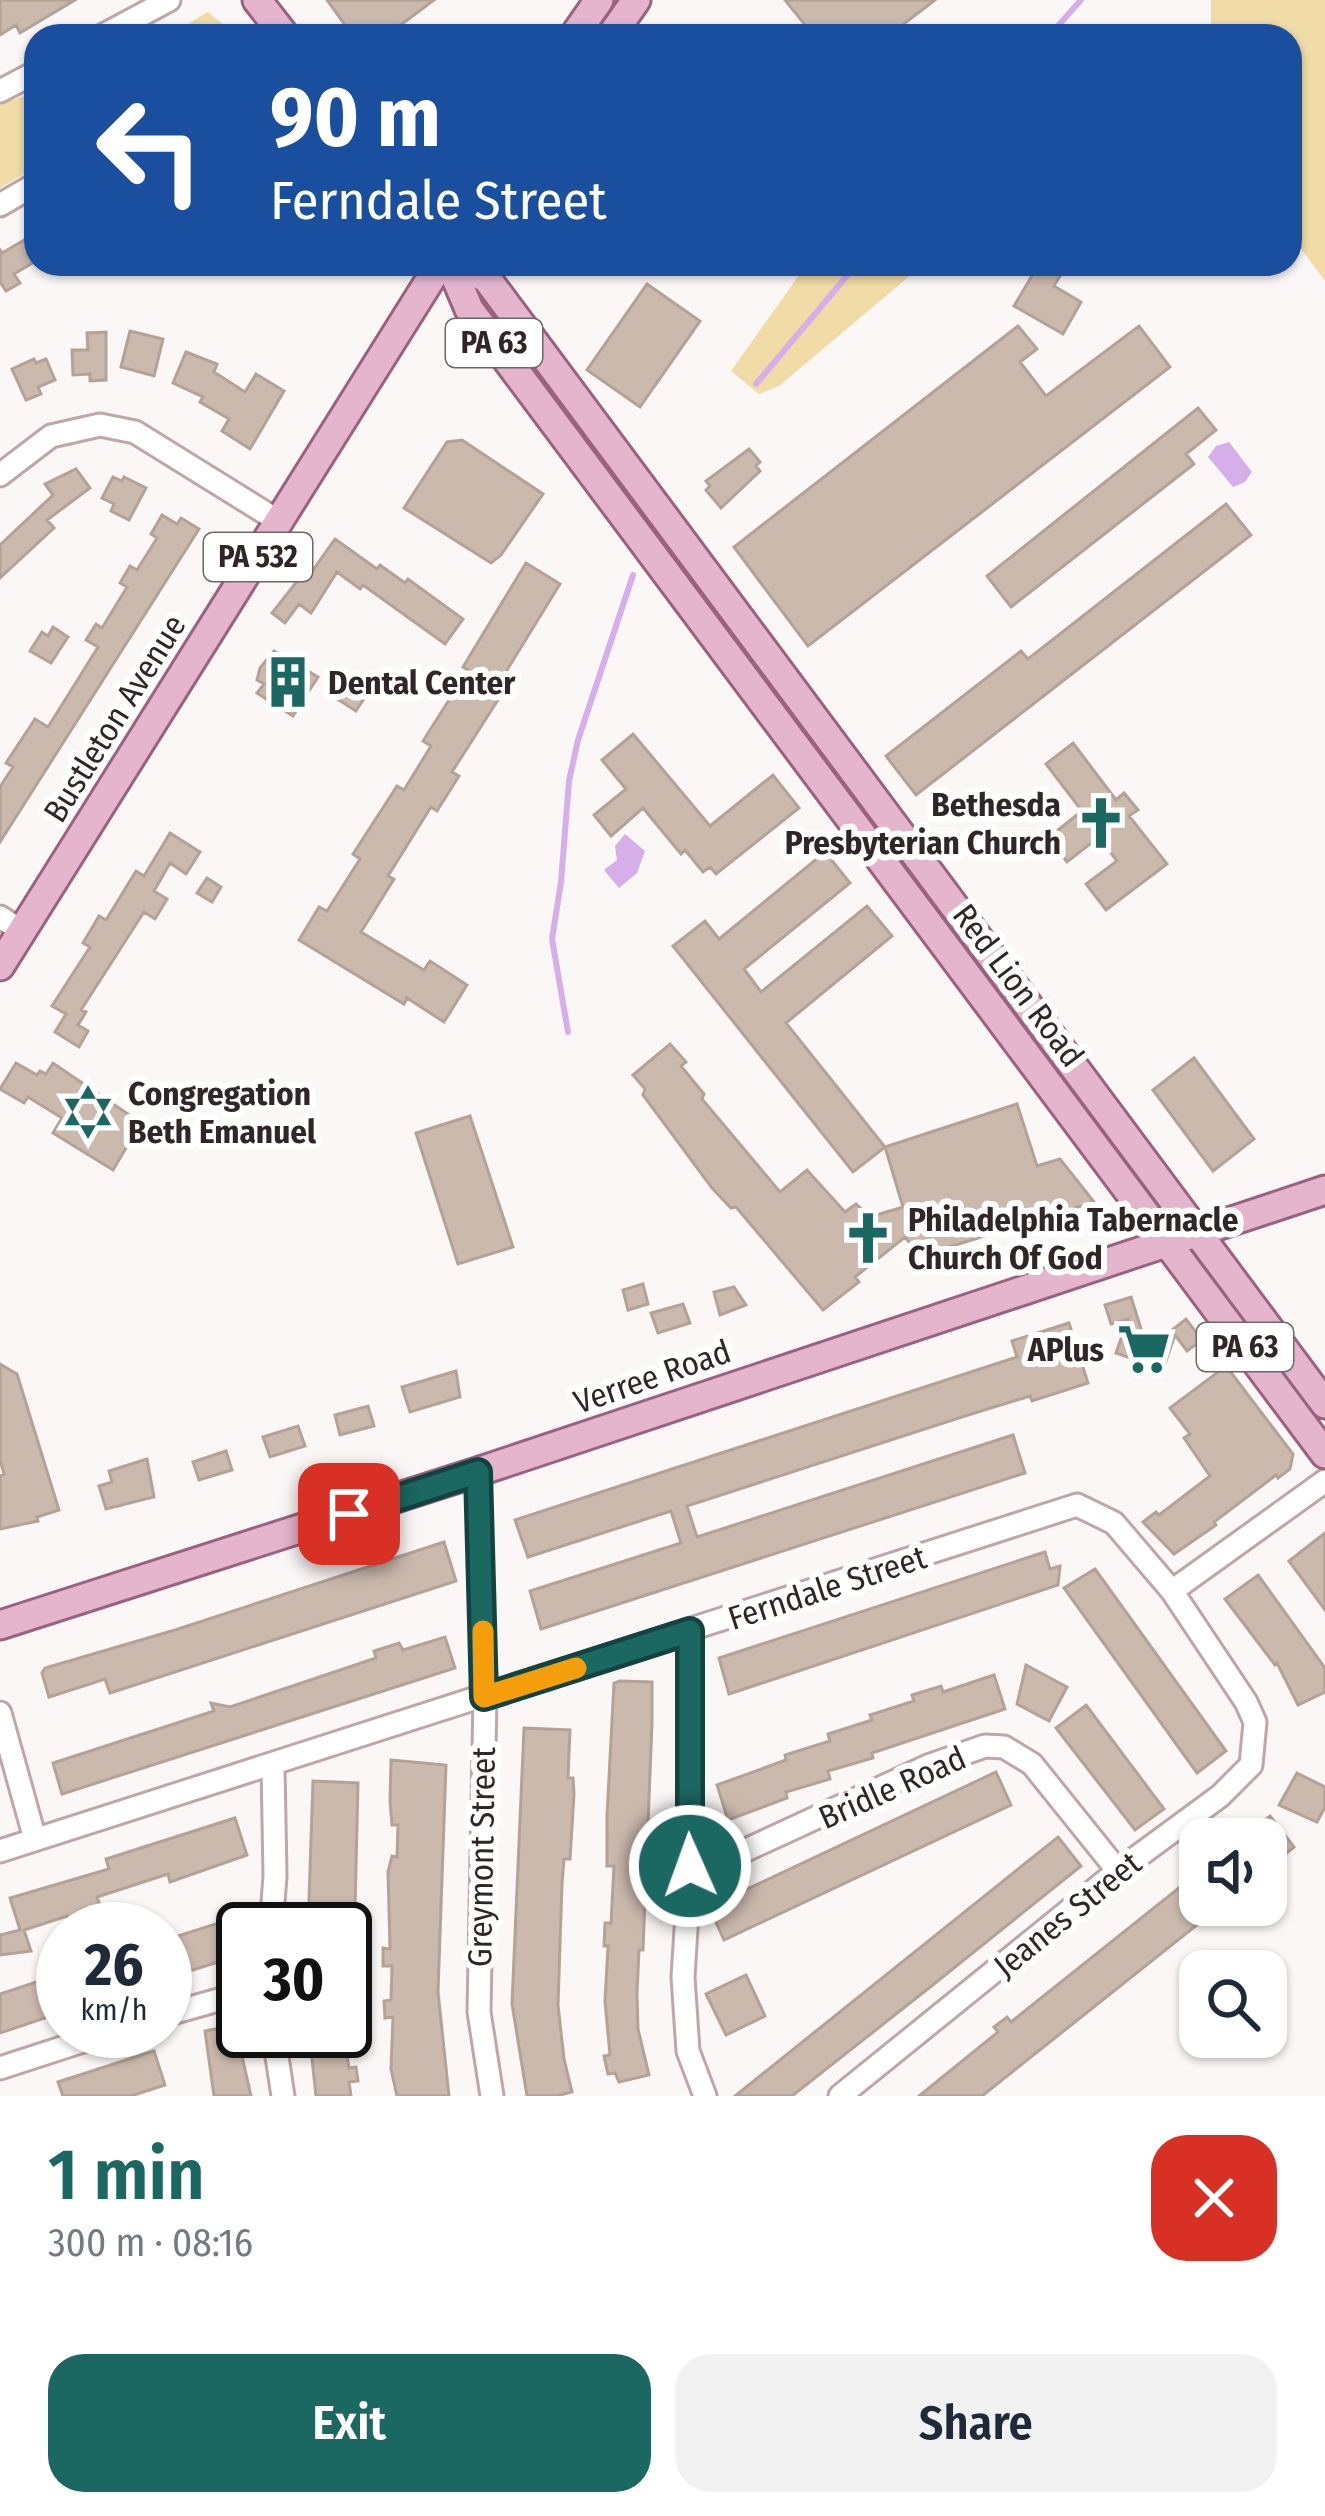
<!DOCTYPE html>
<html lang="en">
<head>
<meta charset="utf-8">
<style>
	body { margin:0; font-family:"Fira Sans Condensed",sans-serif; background:#f2f2f3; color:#1f2937; height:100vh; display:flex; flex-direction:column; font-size:45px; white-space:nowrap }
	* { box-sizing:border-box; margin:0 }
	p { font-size:39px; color:#747a83 }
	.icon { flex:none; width:66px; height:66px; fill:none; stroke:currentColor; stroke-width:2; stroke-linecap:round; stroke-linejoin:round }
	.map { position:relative; height:2096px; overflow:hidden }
	.panel { display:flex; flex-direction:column; background:#fff; flex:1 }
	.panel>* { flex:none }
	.hud { position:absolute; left:24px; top:24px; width:1278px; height:252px; border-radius:36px; box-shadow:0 3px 9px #0004; background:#1a4fa0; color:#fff; overflow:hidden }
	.buttons { position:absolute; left:1179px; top:1818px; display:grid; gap:24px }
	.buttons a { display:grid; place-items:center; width:108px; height:108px; border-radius:24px; background:#fff; box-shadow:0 3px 9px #0004; font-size:60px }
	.speed { position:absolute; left:36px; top:1902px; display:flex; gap:24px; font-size:60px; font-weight:700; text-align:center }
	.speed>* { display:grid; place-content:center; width:156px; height:156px; border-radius:50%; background:#fff; box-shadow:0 3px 9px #0004; line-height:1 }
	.speed small { font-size:30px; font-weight:400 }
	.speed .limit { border:6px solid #111; border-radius:18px; background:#fff; color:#111 }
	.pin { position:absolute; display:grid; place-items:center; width:102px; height:102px; color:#fff; margin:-51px; border-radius:24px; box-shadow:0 6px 18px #0006 }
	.me { position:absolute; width:132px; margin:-66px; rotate:358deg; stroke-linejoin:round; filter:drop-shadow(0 0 9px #0008) }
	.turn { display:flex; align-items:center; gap:42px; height:252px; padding:0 48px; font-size:54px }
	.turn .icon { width:156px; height:156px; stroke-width:2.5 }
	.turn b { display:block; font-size:84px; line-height:102px }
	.round { display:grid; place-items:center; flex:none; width:126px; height:126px; border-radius:36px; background:#f2f2f3 }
	.head { display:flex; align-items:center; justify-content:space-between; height:204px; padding:0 48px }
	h1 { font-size:72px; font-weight:600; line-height:90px; color:#1b6762 }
	.button { display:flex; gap:24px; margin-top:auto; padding:24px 48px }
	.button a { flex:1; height:138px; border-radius:36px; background:#1b6762; color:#fff; font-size:48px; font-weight:600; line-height:138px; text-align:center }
	.button a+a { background:#f2f2f3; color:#1f2937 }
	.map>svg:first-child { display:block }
	.green { fill:#f1dba6 }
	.water { fill:#d5aeea }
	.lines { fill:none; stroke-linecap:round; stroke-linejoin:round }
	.stream { stroke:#d5aeea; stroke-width:6 }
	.building { fill:#cbb9ad; stroke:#b4a297; stroke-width:3 }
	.minor-casing { stroke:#bea7a6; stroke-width:27 }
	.major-casing { stroke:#9a627e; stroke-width:33 }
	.minor { stroke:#fff; stroke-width:21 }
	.major { stroke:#e5b5ce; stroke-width:27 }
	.route-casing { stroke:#124340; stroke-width:30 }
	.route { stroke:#1b6762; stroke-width:21 }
	.slow { stroke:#f59e0b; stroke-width:21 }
	.labels { text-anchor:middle; stroke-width:12; stroke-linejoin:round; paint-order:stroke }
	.shield { fill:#fff; stroke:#6d6766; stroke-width:3 }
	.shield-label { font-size:30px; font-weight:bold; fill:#2f2625 }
	.poi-label { font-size:33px; font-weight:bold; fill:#2f2625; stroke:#fff; text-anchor:start }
	.street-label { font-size:33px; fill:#2f2625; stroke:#fff }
</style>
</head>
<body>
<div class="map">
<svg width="1325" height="2096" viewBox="0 0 1325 2096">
	<rect width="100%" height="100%" fill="#fcf7f7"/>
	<path class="green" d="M 1211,0 L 1325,0 L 1325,281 L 1290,234 L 1290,36 L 1211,36 Z
		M 208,12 L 237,36 L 167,36 Z
		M 36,92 L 36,167 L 0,188 L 0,104 Z
		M 807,264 L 924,264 L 779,386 L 759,394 L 731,371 Z"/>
	<path class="water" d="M 1229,442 L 1252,472 L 1245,482 L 1233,487 L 1208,457 L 1216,446 Z
		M 625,834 L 645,851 L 637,873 L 619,888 L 604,870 L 617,860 L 615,846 Z"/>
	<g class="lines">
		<path class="stream" d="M 1049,36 L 1081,0
			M 756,384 L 857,264
			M 568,1032 L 552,939 L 561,882 L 569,781 L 578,740 L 633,575"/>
	</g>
	<path class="building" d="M 0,0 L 75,0 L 20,33 L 16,25 L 0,35 Z
		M 327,0 L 434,0 L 386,36 L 353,36 Z
		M 785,0 L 935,0 L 888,36 L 814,36 Z
		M 36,233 L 36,261 L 14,274 L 20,283 L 6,291 L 0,282 L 0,250 L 2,253 Z
		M 1039,264 L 1067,264 L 1054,286 L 1081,302 L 1063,334 L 1014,306 Z
		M 647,284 L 700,321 L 640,407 L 587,370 Z
		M 1018,326 L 1037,349 L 1020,362 L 1046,396 L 1139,326 L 1170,367 L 808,646 L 734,547 Z
		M 130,331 L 163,339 L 154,376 L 121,367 Z
		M 106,332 L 106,380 L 90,381 L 90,374 L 73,375 L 72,350 L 88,350 L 87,333 Z
		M 186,352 L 217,364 L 214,372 L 245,392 L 256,374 L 284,391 L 250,449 L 222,431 L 229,419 L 200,402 L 203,397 L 173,383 Z
		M 34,359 L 36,363 L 46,359 L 55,380 L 38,387 L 41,394 L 26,400 L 12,369 Z
		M 1198,408 L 1216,430 L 1186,454 L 1194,464 L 1011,607 L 987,576 Z
		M 462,440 L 543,494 L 501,555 L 491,563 L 404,508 L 447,442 Z
		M 749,449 L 760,462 L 756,466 L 760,471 L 721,508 L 706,490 L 710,486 L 706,481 Z
		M 76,469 L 90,488 L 47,520 L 54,528 L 0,578 L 0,545 L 53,495 L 45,484 Z
		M 113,477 L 122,481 L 124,477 L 146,488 L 129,520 L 111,511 L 114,504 L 102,498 Z
		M 1226,504 L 1251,535 L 916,795 L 886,756 L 1021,651 L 1028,659 Z
		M 162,515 L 177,524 L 181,518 L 199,529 L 0,842 L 0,787 L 13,767 L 6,763 L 35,719 L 48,727 L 70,692 L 98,647 L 86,640 L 96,624 L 102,628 L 127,587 L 120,583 L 130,566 L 137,570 L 157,538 L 151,534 Z
		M 335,539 L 377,569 L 380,565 L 405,583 L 408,579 L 463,619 L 445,644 L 363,585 L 360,589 L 337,572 L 311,613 L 299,604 L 285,623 L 272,613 L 302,575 L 313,570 Z
		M 526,563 L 560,584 L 496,688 L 503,692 L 452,772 L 459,776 L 437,811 L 431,807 L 388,876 L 394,879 L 361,932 L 424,970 L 430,961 L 467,985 L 444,1022 L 407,998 L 404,1004 L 299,940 L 319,907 L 327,911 L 360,859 L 353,854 L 397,786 L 404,790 L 431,746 L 423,741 L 468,670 L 463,667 Z
		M 53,627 L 68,637 L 51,663 L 30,651 L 42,632 L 48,636 Z
		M 274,651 L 318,677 L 293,716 L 257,693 L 264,684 L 257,680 L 260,668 Z
		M 343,675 L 367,694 L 356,711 L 331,695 Z
		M 633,734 L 710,826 L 773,775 L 799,808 L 716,874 L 710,867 L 703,872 L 685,850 L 681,854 L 643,808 L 611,836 L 594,815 L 626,789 L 602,760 Z
		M 1073,743 L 1116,800 L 1124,793 L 1138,810 L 1129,816 L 1167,864 L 1106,910 L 1086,884 L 1117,861 L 1099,837 L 1067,862 L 1048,838 L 1082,811 L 1046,764 Z
		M 170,833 L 200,852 L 186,874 L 170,863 L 154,891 L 167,899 L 155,919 L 144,912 L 81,1010 L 86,1012 L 78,1025 L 88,1031 L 79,1047 L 55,1032 L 66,1014 L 52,1006 L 90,947 L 83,943 L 99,916 L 106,920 L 136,871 L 144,876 Z
		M 825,852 L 850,883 L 744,969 L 761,992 L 867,906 L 892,936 L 786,1023 L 885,1147 L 853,1172 L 673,946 L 705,921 L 719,939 Z
		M 207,878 L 221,887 L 212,902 L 197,893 Z
		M 670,1044 L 686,1062 L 681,1066 L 704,1094 L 702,1099 L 780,1192 L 807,1170 L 845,1212 L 856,1204 L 870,1217 L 903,1207 L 885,1147 L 1017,1104 L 1037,1166 L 1060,1159 L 1094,1202 L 920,1256 L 905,1237 L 855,1277 L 859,1282 L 823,1310 L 736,1207 L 731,1208 L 712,1188 L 643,1095 L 645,1089 L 633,1075 Z
		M 1194,1058 L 1254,1139 L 1213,1171 L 1153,1090 Z
		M 16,1063 L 37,1075 L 40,1071 L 46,1074 L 53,1063 L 141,1123 L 113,1170 L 53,1133 L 62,1118 L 28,1097 L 24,1103 L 0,1089 Z
		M 470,1116 L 513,1247 L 458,1264 L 416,1133 Z
		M 643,1284 L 648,1304 L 628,1310 L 623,1290 Z
		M 734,1287 L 746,1305 L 720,1315 L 714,1292 Z
		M 1131,1297 L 1143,1335 L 1158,1341 L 1186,1319 L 1202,1340 L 1187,1351 L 1175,1335 L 1163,1369 L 1116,1353 L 1128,1319 L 1111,1324 L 1105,1305 Z
		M 683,1304 L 690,1323 L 658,1333 L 651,1313 Z
		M 1069,1323 L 1088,1383 L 1032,1401 L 1030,1396 L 965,1416 L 687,1506 L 697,1537 L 1013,1435 L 1025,1473 L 541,1629 L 530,1591 L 681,1543 L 671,1511 L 528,1557 L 515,1520 L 1017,1357 L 1012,1341 Z
		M 0,1364 L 17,1374 L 59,1510 L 37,1517 L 38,1521 L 0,1529 L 0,1476 L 4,1474 L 0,1460 Z
		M 1226,1366 L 1293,1454 L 1290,1469 L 1278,1478 L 1276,1475 L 1214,1522 L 1216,1525 L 1174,1554 L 1143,1522 L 1156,1512 L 1159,1515 L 1210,1476 L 1184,1438 L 1190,1434 L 1170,1408 Z
		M 456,1371 L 460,1397 L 410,1412 L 402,1387 Z
		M 368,1406 L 374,1426 L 340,1435 L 335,1415 Z
		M 298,1426 L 305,1446 L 270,1457 L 263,1437 Z
		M 226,1451 L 232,1470 L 199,1480 L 193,1462 Z
		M 147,1459 L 154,1497 L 106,1509 L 99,1486 L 112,1482 L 109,1471 Z
		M 1325,1533 L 1325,1610 L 1289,1561 Z
		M 444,1542 L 456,1581 L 110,1693 L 105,1679 L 49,1697 L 42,1673 L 45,1668 L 175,1630 Z
		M 1045,1552 L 1050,1569 L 1060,1566 L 1058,1585 L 729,1694 L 719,1658 Z
		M 1095,1569 L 1226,1751 L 1197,1773 L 1064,1588 Z
		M 1258,1575 L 1325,1668 L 1325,1692 L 1298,1705 L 1277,1663 L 1275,1665 L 1225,1599 Z
		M 445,1637 L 455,1668 L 62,1794 L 53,1763 L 214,1711 L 211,1703 L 230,1707 L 376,1658 L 374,1651 L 399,1643 L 403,1650 Z
		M 1026,1665 L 1067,1687 L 1049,1721 L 1017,1704 Z
		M 994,1675 L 1005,1709 L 872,1753 L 873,1758 L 828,1771 L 830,1779 L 786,1792 L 787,1798 L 728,1820 L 717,1785 L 786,1760 L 785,1755 L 830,1741 L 828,1734 L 872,1720 L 870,1715 L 914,1701 L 912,1695 L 941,1686 L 943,1692 Z
		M 620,1681 L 652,1682 L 652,1723 L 643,1950 L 639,1950 L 637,1993 L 638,2029 L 649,2075 L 619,2082 L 615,2073 L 608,2074 L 604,2056 L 610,2055 L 605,2001 L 608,1946 L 604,1946 L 605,1923 L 611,1923 L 614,1866 L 607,1866 L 607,1815 L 614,1683 Z
		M 1086,1705 L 1164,1809 L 1135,1830 L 1056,1728 Z
		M 524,1728 L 570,1730 L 568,1778 L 573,1778 L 574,1794 L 570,1859 L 564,1859 L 562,1884 L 558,2005 L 564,2059 L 572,2092 L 556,2096 L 527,2096 L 512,2004 Z
		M 391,1760 L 446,1765 L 438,1992 L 449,2096 L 397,2096 L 391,2069 L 393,2017 L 385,2018 L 384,2001 L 391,2000 L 392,1966 L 383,1966 L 383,1948 L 390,1949 L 388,1872 L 392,1856 L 397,1857 L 398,1825 L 392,1825 L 390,1801 Z
		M 996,1772 L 1011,1805 L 724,1940 L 709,1907 Z
		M 1297,1773 L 1325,1787 L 1325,1807 L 1317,1822 L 1279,1805 Z
		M 313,1781 L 358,1783 L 355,1909 L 344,1909 L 343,1929 L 308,1929 Z
		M 1270,1816 L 1294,1847 L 1266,1870 L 1266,1839 L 1240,1839 Z
		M 235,1818 L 247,1855 L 170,1882 L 168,1874 L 97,1897 L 103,1913 L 69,1923 L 67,1916 L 24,1930 L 31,1951 L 0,1955 L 0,1935 L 20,1930 L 10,1898 L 109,1869 L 106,1859 Z
		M 1058,1837 L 1081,1866 L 929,1988 L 792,2096 L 735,2096 Z
		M 1200,1871 L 1200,1905 L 1222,1905 L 982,2096 L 919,2096 L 998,2032 L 994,2027 L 1007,2017 L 1011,2022 Z
		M 228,1920 L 240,1955 L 165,1979 L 165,1940 Z
		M 63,1973 L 63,2012 L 0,2033 L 0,1994 Z
		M 746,1975 L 765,2016 L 726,2035 L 706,1994 Z
		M 235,2025 L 251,2096 L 214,2096 L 205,2031 Z
		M 309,2031 L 343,2031 L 349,2068 L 356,2067 L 358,2081 L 349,2082 L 351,2096 L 316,2096 Z
		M 154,2051 L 165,2085 L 131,2096 L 63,2096 L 58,2082 Z"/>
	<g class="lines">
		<g class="minor-casing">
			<path id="minor" d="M 102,36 L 169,0
				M 0,91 L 36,72
				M 0,205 L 36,184
				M 0,475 L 51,436 L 100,425 L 135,432 L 280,522
				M 0,917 L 22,931
				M 477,1472 L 485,1697 L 479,2012 L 492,2096
				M 1172,1591 L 1325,1481
				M 690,1631 L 690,1866 L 683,1977 L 688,2051 L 705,2096
				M 0,1713 L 35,1839
				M 0,1851 L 1077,1505 L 1114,1523 L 1172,1591 L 1246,1702 L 1255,1722 L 1251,1765 L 1220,1796 L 1118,1871 L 840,2096
				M 690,1866 L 720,1862 L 928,1766 L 985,1746 L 1004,1747 L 1032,1764 L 1118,1871
				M 271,1929 L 275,1876 L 273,1766
				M 165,2015 L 243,1993
				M 273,2031 L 283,2096
				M 0,2068 L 114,2031"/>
		</g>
		<g class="major-casing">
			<path id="major" d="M 257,0 L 285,36
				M 574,36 L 599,0
				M 611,36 L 636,0
				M 450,264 L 469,309 L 1325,1454
				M 462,264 L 487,279 L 1325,1404
				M 0,966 L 440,264
				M 0,1625 L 477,1472 L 1325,1190"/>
		</g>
		<use href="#minor" class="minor"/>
		<use href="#major" class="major"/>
	</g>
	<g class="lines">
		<g class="route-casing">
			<path id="route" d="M 349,1514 L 478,1472 L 484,1697 L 690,1631 L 690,1866"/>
		</g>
		<use href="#route" class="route"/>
		<path class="slow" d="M 483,1631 L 484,1697 L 576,1668"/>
	</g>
	<defs>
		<g id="building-bare" transform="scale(4.14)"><path d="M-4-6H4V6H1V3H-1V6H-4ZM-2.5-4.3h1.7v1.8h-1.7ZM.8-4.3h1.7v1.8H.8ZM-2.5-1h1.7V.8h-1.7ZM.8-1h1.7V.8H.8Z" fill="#1b6762" stroke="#fff" stroke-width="2.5" paint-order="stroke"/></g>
		<g id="church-bare" transform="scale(4.14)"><path d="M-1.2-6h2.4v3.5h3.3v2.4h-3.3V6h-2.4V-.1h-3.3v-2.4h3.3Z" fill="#1b6762" stroke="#fff" stroke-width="2.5" paint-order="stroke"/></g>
		<g id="synagogue-bare" transform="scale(4.14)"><path d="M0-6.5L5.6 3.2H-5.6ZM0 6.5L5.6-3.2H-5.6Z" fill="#1b6762" stroke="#fff" stroke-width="2.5" paint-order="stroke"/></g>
		<g id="supermarket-bare" transform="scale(4.14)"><path d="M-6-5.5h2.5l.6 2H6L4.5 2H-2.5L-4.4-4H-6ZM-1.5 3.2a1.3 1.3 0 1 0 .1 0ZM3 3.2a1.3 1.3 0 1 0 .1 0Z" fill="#1b6762" stroke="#fff" stroke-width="2.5" paint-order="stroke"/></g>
	</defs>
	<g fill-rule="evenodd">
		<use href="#building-bare" x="288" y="682"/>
		<use href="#church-bare" x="1101" y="823"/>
		<use href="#synagogue-bare" x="88" y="1112"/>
		<use href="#church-bare" x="868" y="1238"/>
		<use href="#supermarket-bare" x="1144" y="1349"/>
	</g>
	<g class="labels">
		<g class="shield">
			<rect x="446" y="319" width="96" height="48" rx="9"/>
			<rect x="204" y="533" width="108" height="48" rx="9"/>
			<rect x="1197" y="1323" width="96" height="48" rx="9"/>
		</g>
		<g class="shield-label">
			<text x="494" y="353">PA 63</text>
			<text x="258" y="567">PA 532</text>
			<text x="1245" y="1357">PA 63</text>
		</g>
		<g class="poi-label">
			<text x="328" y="694">Dental Center</text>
			<text x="1061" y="816" text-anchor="end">Bethesda<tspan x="1061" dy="38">Presbyterian Church</tspan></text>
			<text x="128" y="1105">Congregation<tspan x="128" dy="38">Beth Emanuel</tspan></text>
			<text x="908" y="1231">Philadelphia Tabernacle<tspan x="908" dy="38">Church Of God</tspan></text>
			<text x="1104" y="1361" text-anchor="end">APlus</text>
		</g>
		<g class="street-label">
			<text transform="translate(114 718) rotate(-58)" y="12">Bustleton Avenue</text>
			<text transform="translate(1019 985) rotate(53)" y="12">Red Lion Road</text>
			<text transform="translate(652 1376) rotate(-19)" y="12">Verree Road</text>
			<text transform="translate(827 1587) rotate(-18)" y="12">Ferndale Street</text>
			<text transform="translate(892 1787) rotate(-24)" y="12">Bridle Road</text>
			<text transform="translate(481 1857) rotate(-89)" y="12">Greymont Street</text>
			<text transform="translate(1067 1914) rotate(-39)" y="12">Jeanes Street</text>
		</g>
	</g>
</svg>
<div class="buttons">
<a><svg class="icon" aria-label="sound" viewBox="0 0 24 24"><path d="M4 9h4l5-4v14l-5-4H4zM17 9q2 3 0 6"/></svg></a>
<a><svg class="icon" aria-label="search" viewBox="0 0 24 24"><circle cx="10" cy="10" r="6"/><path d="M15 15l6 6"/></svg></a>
</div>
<div class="speed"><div>26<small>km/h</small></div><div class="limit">30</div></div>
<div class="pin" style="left:349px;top:1514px;background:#d93025"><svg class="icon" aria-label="arrive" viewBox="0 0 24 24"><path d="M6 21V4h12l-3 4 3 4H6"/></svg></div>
<svg class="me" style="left:690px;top:1866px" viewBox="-20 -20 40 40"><circle r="17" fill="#1b6762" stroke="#fff" stroke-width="3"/><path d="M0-11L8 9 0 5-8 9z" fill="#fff"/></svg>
<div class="hud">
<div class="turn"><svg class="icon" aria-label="left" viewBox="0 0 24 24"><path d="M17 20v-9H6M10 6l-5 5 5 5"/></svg><div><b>90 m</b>Ferndale Street</div></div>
</div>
</div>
<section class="panel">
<div class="head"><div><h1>1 min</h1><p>300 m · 08:16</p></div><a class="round" style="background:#d93025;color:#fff"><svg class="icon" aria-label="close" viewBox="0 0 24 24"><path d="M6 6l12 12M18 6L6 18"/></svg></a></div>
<div class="button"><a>Exit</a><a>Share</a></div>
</section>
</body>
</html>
